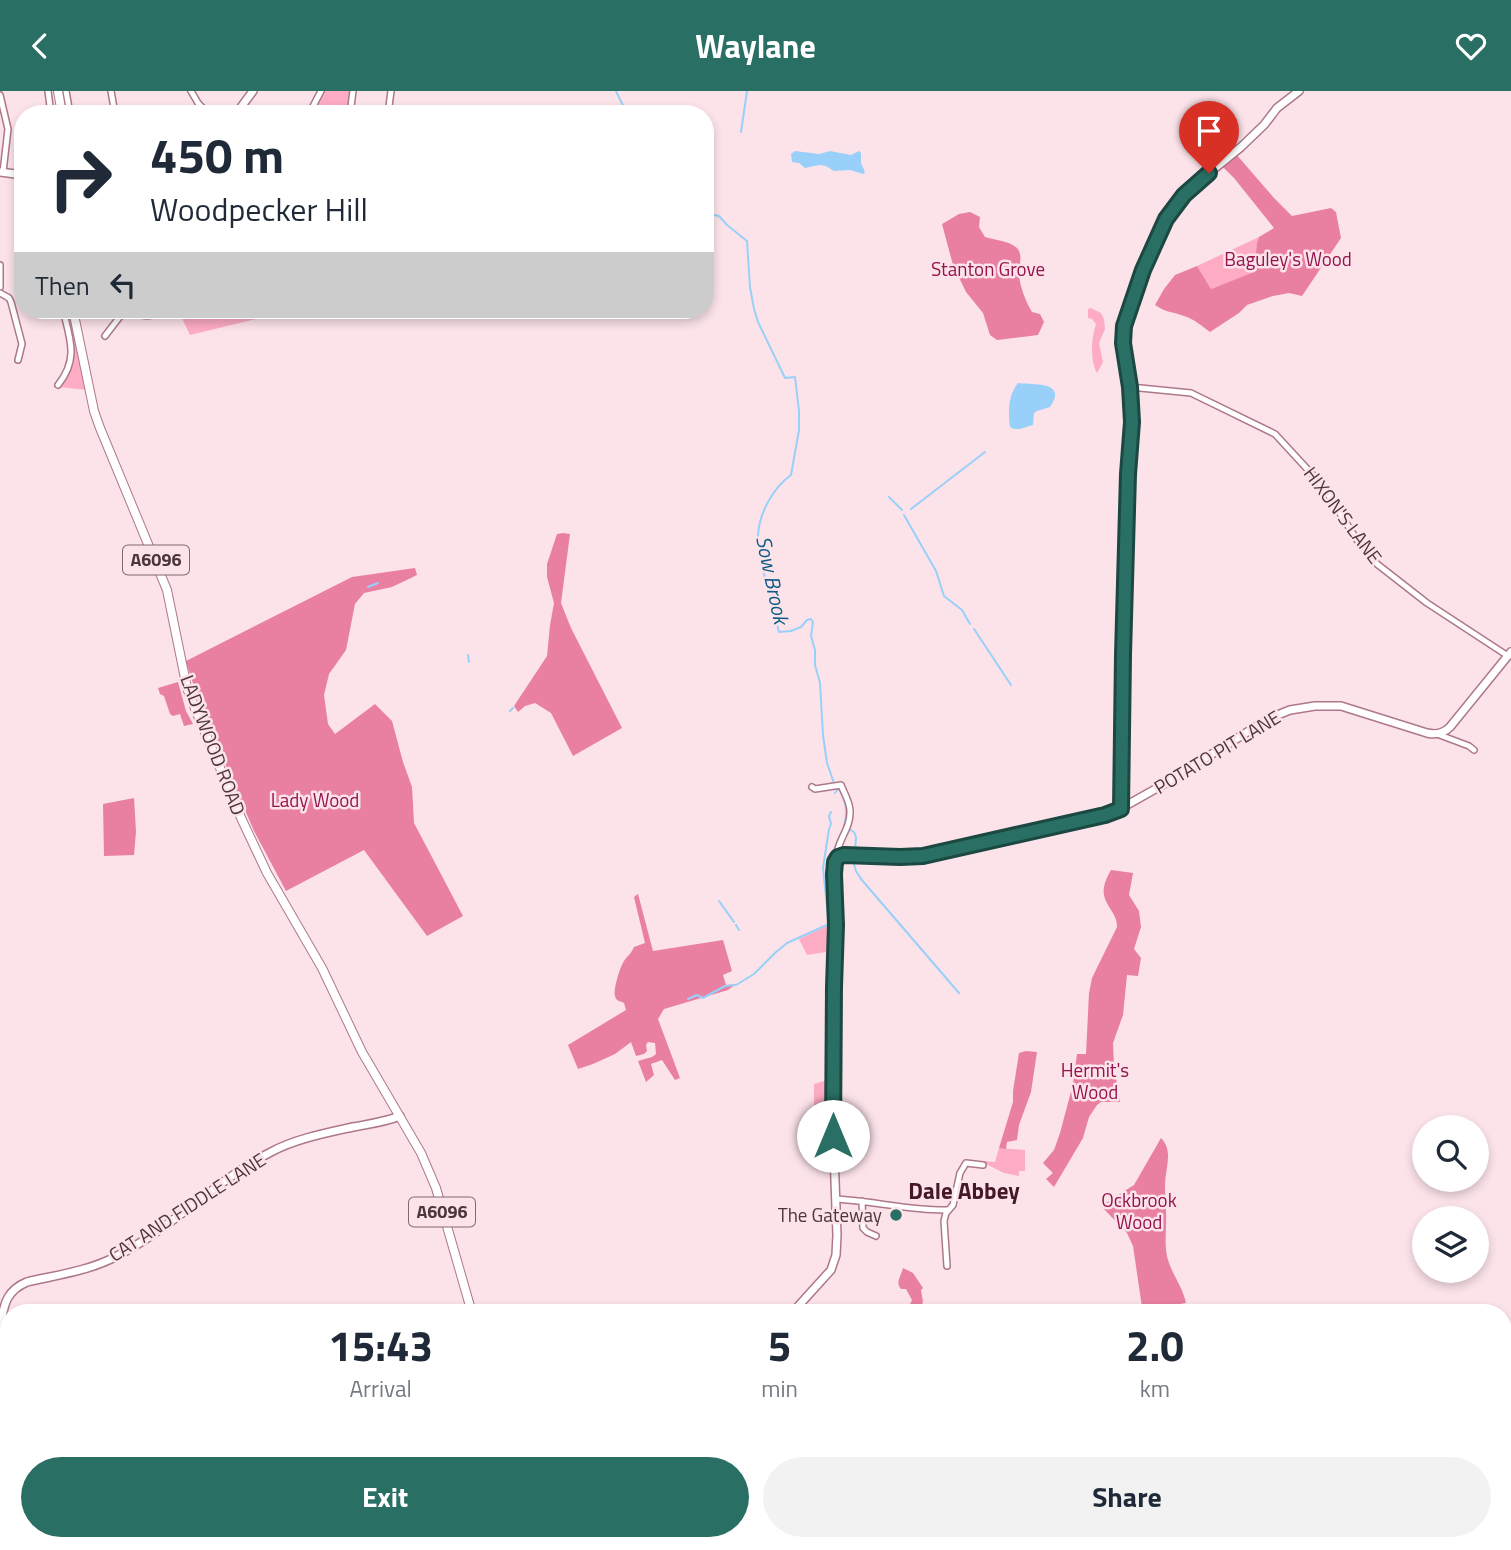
<!DOCTYPE html>
<html lang="en">
<head>
<meta charset="utf-8">
<style>
	body { margin:0; font-family:"Titillium Web",sans-serif; background:#f2f2f3; color:#1f2937; height:100vh; display:flex; flex-direction:column; font-size:26px; white-space:nowrap }
	* { box-sizing:border-box; margin:0 }
	p { font-size:23px; color:#747a83 }
	.icon { flex:none; width:38px; height:38px; fill:none; stroke:currentColor; stroke-width:2; stroke-linecap:round; stroke-linejoin:round }
	.map { position:relative; flex:1; overflow:hidden }
	.sheet { position:absolute; left:0px; top:1213px; width:1512px; height:247px; display:flex; flex-direction:column; background:#fff; border-radius:28px 28px 0 0; box-shadow:0 4px 10px #0003 }
	.sheet>* { flex:none }
	.top-card { position:absolute; left:14px; top:14px; width:700px; height:214px; border-radius:28px; box-shadow:0 4px 10px #0003; background:#fff; color:#1f2937; overflow:hidden }
	.controls { position:absolute; left:1412px; top:1024px; display:grid; gap:14px }
	.controls a { display:grid; place-items:center; width:77px; height:77px; border-radius:50%; background:#fff; box-shadow:0 4px 10px #0003; font-size:35px }
	.pin { position:absolute; display:grid; place-items:center; width:60px; height:60px; color:#fff; margin:-72px -30px; border-radius:50% 50% 50% 0; rotate:-45deg; box-shadow:0 0 7px #0007 }
	.pin .icon { rotate:45deg }
	.me { position:absolute; width:77px; margin:-38px; rotate:0deg; stroke-linejoin:round; filter:drop-shadow(0 0 5px #0008) }
	.turn { display:flex; align-items:center; gap:24px; height:147px; padding:0 21px; font-size:32px }
	.turn .icon { width:91px; height:91px; stroke-width:2.5 }
	.turn b { display:block; font-size:49px; line-height:60px }
	.then { display:flex; align-items:center; height:66px; padding:0 21px; background:#0003; gap:14px; font-size:26px }
	.eta { display:flex; justify-content:space-evenly; align-items:center; height:119px; text-align:center }
	.eta b { font-size:42px; font-weight:700; line-height:49px }
	.primary-button { display:flex; gap:14px; margin-top:auto; padding:14px 21px }
	.primary-button a { flex:1; height:80px; border-radius:42px; background:#296f64; color:#fff; font-size:28px; font-weight:700; line-height:80px; text-align:center }
	.primary-button a+a { background:#f2f2f3; color:#1f2937 }
	header { display:flex; justify-content:space-between; align-items:center; height:91px; padding:0 21px; background:#296f64; color:#fff; font-size:32px; font-weight:700 }
	.map>svg:first-child { display:block }
	.green { fill:#fdacc3 }
	.forest { fill:#e97fa1 }
	.water { fill:#99d0f9 }
	.lines { fill:none; stroke-linecap:round; stroke-linejoin:round }
	.stream { stroke:#99d0f9; stroke-width:2 }
	.street-casing { stroke:#ae7888; stroke-width:8 }
	.secondary-casing { stroke:#ae7888; stroke-width:10 }
	.primary-casing { stroke:#ae7888; stroke-width:10 }
	.street { stroke:#fff; stroke-width:5 }
	.secondary { stroke:#fff; stroke-width:7 }
	.primary { stroke:#fff; stroke-width:8 }
	.route-casing { stroke:#1b4841; stroke-width:18 }
	.route { stroke:#296f64; stroke-width:12 }
	.poi-dot { fill:#296f64; stroke:#fce3ea; stroke-width:2.5 }
	.labels { text-anchor:middle; stroke-width:5; stroke-linejoin:round; paint-order:stroke }
	.shield { fill:#fce3ea; stroke:#816970; stroke-width:2 }
	.shield-label { font-size:18px; font-weight:bold; fill:#4c353b }
	.park-label { font-size:19px; fill:#94134d; stroke:#fce3ea }
	.street-label { font-size:19px; fill:#4c353b; stroke:#fce3ea }
	.poi-label { font-size:19px; fill:#4c353b; stroke:#fce3ea; text-anchor:end }
	.water-label { font-size:21px; font-style:italic; fill:#0d5b86; stroke:#fce3ea }
	.quarter-label { font-size:23px; font-weight:bold; fill:#441827; stroke:#fce3ea }
</style>
</head>
<body>
<header><svg class="icon" aria-label="back" viewBox="0 0 24 24"><path d="M15 5l-7 7 7 7"/></svg>Waylane<svg class="icon" aria-label="heart" viewBox="0 0 24 24"><path d="M12 20l-8-8c-3-5 5-10 8-4 3-6 11-1 8 4z"/></svg></header>
<div class="map">
<svg width="1511" height="1459" viewBox="0 0 1511 1459">
	<rect width="100%" height="100%" fill="#fce3ea"/>
	<path class="green" d="M 323,0 L 351,0 L 348,23 L 311,23 Z
		M 1259,146 L 1257,152 L 1255,181 L 1211,198 L 1197,175 Z
		M 1091,217 L 1101,222 L 1104,228 L 1105,238 L 1099,252 L 1103,271 L 1097,282 C 1090,269 1091,247 1096,233 L 1092,228 L 1088,227 L 1088,218 Z
		M 64,219 L 70,219 L 88,299 L 58,296 C 80,271 69,249 64,219 Z
		M 178,219 L 260,219 L 264,226 L 190,244 Z
		M 831,833 L 832,860 L 807,864 L 799,848 Z
		M 831,988 L 831,1040 L 820,1040 L 819,1047 L 814,1046 L 814,993 Z
		M 999,1057 L 1025,1059 L 1025,1080 L 1019,1080 L 1019,1085 L 1004,1082 L 984,1072 L 984,1070 L 995,1071 Z"/>
	<path class="forest" d="M 1236,63 L 1274,107 L 1292,125 L 1331,117 L 1336,121 L 1341,147 L 1302,205 L 1289,202 L 1273,205 L 1247,214 L 1239,222 L 1210,241 C 1202,235 1194,228 1184,225 C 1171,220 1167,222 1155,214 L 1164,198 L 1175,184 L 1197,175 L 1211,198 L 1254,181 L 1257,152 L 1259,146 L 1274,137 L 1234,87 L 1222,75 Z
		M 970,121 L 980,126 L 979,136 L 985,146 C 994,149 1010,150 1017,157 C 1024,165 1018,175 1019,184 C 1020,196 1026,211 1032,221 L 1040,223 L 1044,231 L 1038,244 L 997,249 L 990,244 L 983,222 L 966,201 L 953,174 L 942,133 L 959,123 Z
		M 563,442 L 570,443 L 561,512 L 571,537 L 622,637 L 573,665 L 551,622 L 535,612 L 525,615 L 518,621 L 514,615 L 547,565 L 550,534 L 554,512 L 547,486 L 547,473 L 557,443 Z
		M 415,477 L 417,484 L 392,496 L 364,502 L 355,513 L 346,559 L 329,583 L 324,604 L 328,633 L 335,643 L 375,613 L 392,630 L 403,671 L 412,696 L 414,732 L 463,825 L 427,845 L 364,759 L 286,800 L 254,740 L 199,612 L 186,570 L 352,486 Z
		M 178,591 L 186,620 L 193,633 L 184,635 L 180,623 L 173,625 L 170,623 L 164,605 L 160,603 L 158,597 Z
		M 134,707 L 136,741 L 134,764 L 104,765 L 103,713 Z
		M 1111,779 L 1133,782 L 1129,804 L 1139,820 L 1141,836 L 1134,858 L 1141,867 L 1138,885 L 1127,884 L 1123,924 L 1113,952 L 1114,975 L 1120,1011 L 1101,1011 L 1097,1014 L 1089,1026 L 1083,1047 L 1054,1096 L 1046,1088 L 1053,1082 L 1043,1072 L 1054,1059 L 1060,1042 L 1073,993 L 1077,963 L 1086,963 L 1089,902 L 1092,887 L 1117,836 C 1118,821 1101,813 1104,796 C 1105,790 1108,784 1111,779 Z
		M 638,803 L 653,860 L 723,849 L 732,880 L 723,884 L 726,894 L 736,893 L 728,899 L 664,918 L 658,928 L 680,987 L 675,989 L 662,969 L 651,973 L 654,984 L 646,991 L 638,970 L 652,966 L 656,963 L 655,952 L 648,951 L 646,954 L 647,960 L 644,963 L 636,965 L 631,951 L 615,963 L 593,973 L 578,978 L 568,954 L 626,919 L 624,912 C 620,910 616,910 615,905 C 613,899 620,876 624,870 C 628,864 631,863 634,856 L 645,852 L 634,806 Z
		M 1026,960 L 1037,961 L 1031,1001 L 1019,1034 L 1017,1049 L 1007,1051 L 1006,1058 L 999,1057 L 1013,1011 L 1013,1000 L 1019,962 Z
		M 1161,1047 C 1174,1060 1165,1078 1165,1094 C 1165,1103 1166,1113 1166,1122 C 1167,1138 1163,1156 1169,1172 C 1174,1186 1183,1197 1186,1212 L 1161,1216 L 1160,1221 L 1153,1222 L 1153,1216 L 1142,1216 L 1133,1155 L 1127,1142 L 1101,1115 L 1134,1094 Z
		M 903,1177 L 913,1182 L 923,1197 L 921,1199 L 923,1211 L 920,1218 L 921,1221 L 898,1221 L 908,1218 L 912,1209 L 906,1198 L 901,1198 C 895,1191 901,1186 903,1177 Z"/>
	<path class="water" d="M 795,60 L 819,63 L 830,60 L 851,64 L 859,60 L 861,62 L 861,72 L 865,81 L 863,83 L 850,79 L 834,80 L 826,75 L 819,74 L 805,77 L 799,72 L 792,71 L 791,63 Z
		M 1018,292 C 1034,294 1068,290 1050,316 L 1037,320 L 1034,322 L 1033,334 L 1020,338 L 1014,338 L 1010,336 C 1008,321 1008,304 1018,292 Z"/>
	<g class="lines">
		<path class="stream" d="M 616,0 L 627,23
			M 741,41 L 747,0
			M 705,122 L 719,125 L 727,134 L 747,150 L 750,196 L 754,218 L 758,231 L 785,287 L 795,286 L 799,320 L 799,339 L 791,384 C 773,397 759,422 758,445 C 757,457 762,471 764,483 C 769,502 774,522 779,541 L 791,540 L 801,536 L 807,529 L 811,528 L 813,531 L 811,545 L 815,559 L 815,574 L 820,592 L 823,644 L 827,672 L 834,692
			M 889,406 L 902,419
			M 911,418 L 985,361
			M 904,424 L 936,480 L 944,505 L 962,519 L 970,533
			M 368,496 L 378,492
			M 974,538 L 1011,594
			M 468,564 L 469,571
			M 510,620 L 513,617
			M 835,702 L 839,697 C 846,711 848,720 844,735 L 854,741 L 856,746 L 855,760
			M 855,767 L 853,770 L 856,780 L 861,788 L 959,902
			M 719,810 L 734,831
			M 828,826 L 823,777 L 829,738 L 831,733 L 829,725 L 831,721
			M 736,834 L 739,839
			M 688,908 L 697,904 L 703,907 L 725,895 L 736,894 L 754,883 L 775,862 L 787,852 L 829,833
			M 1010,1451 L 1011,1459"/>
		<g class="street-casing">
			<path id="street" d="M 48,0 L 51,23
				M 66,0 L 70,23
				M 111,0 L 115,23
				M 191,0 L 198,12 L 208,23
				M 0,4 L 8,38 L 3,81
				M 309,23 L 321,0
				M 350,23 L 353,0
				M 388,23 L 391,0
				M 0,174 L 0,196
				M 0,202 L 9,207 L 11,211 L 22,253 L 18,269
				M 127,219 C 142,227 155,226 170,219
				M 105,245 L 125,219
				M 58,294 C 79,268 70,248 63,219
				M 1130,296 L 1191,302 L 1275,343 L 1322,394 L 1357,449 L 1377,473 L 1427,512 L 1508,565
				M 1437,643 L 1469,655 L 1474,659
				M 812,696 L 815,698 L 841,694 C 844,702 850,711 850,720 C 851,738 836,751 836,768
				M 836,1108 C 873,1110 912,1120 948,1119
				M 862,1110 L 863,1137 L 867,1141 L 876,1145
				M 947,1175 L 944,1130 L 946,1122 L 953,1114 L 960,1082 L 966,1072 L 983,1074
				M 542,1459 L 555,1451"/>
		</g>
		<g class="secondary-casing">
			<path id="secondary" d="M 236,23 L 253,0
				M 0,81 L 23,84
				M 1121,718 L 1123,564 L 1128,383 L 1132,331 L 1130,296 L 1123,252 L 1124,235 L 1151,161 L 1163,134 L 1174,115 L 1194,94 L 1241,56 L 1264,34 L 1277,17 L 1299,0
				M 792,1222 L 831,1179 L 836,1164 L 837,1144 L 833,1035 L 833,896 L 836,834 L 834,783 L 835,771 L 838,766 L 844,764 L 900,766 L 923,765 L 1111,723 L 1159,696 L 1257,635 L 1275,625 L 1290,619 L 1315,615 L 1341,615 L 1427,642 C 1436,644 1443,643 1450,636 L 1511,561
				M 0,1236 C 4,1215 5,1200 27,1191 C 57,1184 88,1180 115,1166 C 171,1138 215,1090 271,1061 C 295,1048 326,1042 353,1036 C 369,1033 385,1031 400,1025"/>
		</g>
		<g class="primary-casing">
			<path id="primary" d="M 58,0 L 62,23
				M 73,219 L 94,320 L 100,337 L 167,499 L 187,597 L 196,620 L 242,729 L 267,782 L 322,877 L 362,961 L 421,1062 L 436,1097 L 472,1222
				M 614,1451 L 623,1459"/>
		</g>
		<use href="#street" class="street"/>
		<use href="#secondary" class="secondary"/>
		<use href="#primary" class="primary"/>
	</g>
	<g class="lines">
		<g class="route-casing">
			<path id="route" d="M 833,1045 L 834,896 L 836,834 L 834,783 L 835,771 L 838,766 L 844,764 L 900,766 L 923,765 L 1105,724 L 1121,718 L 1123,564 L 1128,383 L 1132,331 L 1130,296 L 1123,252 L 1124,235 L 1143,179 L 1166,128 L 1184,104 L 1209,82"/>
		</g>
		<use href="#route" class="route"/>
	</g>
	<circle class="poi-dot" cx="896" cy="1124" r="7"/>
	<g class="labels">
		<g class="shield">
			<rect x="123" y="454.5" width="66" height="29" rx="5"/>
			<rect x="409" y="1106.5" width="66" height="29" rx="5"/>
		</g>
		<g class="shield-label">
			<text x="156" y="475">A6096</text>
			<text x="442" y="1127">A6096</text>
		</g>
		<g class="park-label">
			<text x="1288" y="175">Baguley's Wood</text>
			<text x="988" y="185">Stanton Grove</text>
			<text x="315" y="716">Lady Wood</text>
			<text x="1095" y="986">Hermit's<tspan x="1095" dy="22">Wood</tspan></text>
			<text x="1139" y="1116">Ockbrook<tspan x="1139" dy="22">Wood</tspan></text>
		</g>
		<g class="street-label">
			<text transform="translate(1343 424) rotate(53)" y="7">HIXON'S LANE</text>
			<text transform="translate(213 654) rotate(69)" y="7">LADYWOOD ROAD</text>
			<text transform="translate(1217 661) rotate(-31)" y="7">POTATO PIT LANE</text>
			<text transform="translate(187 1116) rotate(-33)" y="7">CAT AND FIDDLE LANE</text>
		</g>
		<g class="poi-label">
			<text x="882" y="1131">The Gateway</text>
		</g>
		<g class="water-label">
			<text transform="translate(772 489) rotate(78)" y="7">Sow Brook</text>
		</g>
		<g class="quarter-label">
			<text x="964" y="1108">Dale Abbey</text>
		</g>
	</g>
</svg>
<div class="controls">
<a><svg class="icon" aria-label="search" viewBox="0 0 24 24"><circle cx="10" cy="10" r="6"/><path d="M15 15l6 6"/></svg></a>
<a><svg class="icon" aria-label="layers" viewBox="0 0 24 24"><path d="M12 4l9 5-9 5-9-5zM3 14l9 5 9-5"/></svg></a>
</div>
<div class="pin" style="left:1209px;top:82px;background:#d93025"><svg class="icon" aria-label="arrive" viewBox="0 0 24 24"><path d="M6 21V4h12l-3 4 3 4H6"/></svg></div>
<svg class="me" style="left:833px;top:1045px" viewBox="-20 -20 40 40"><circle r="19" fill="#fff"/><path d="M0-13L10 11 0 6-10 11z" fill="#296f64"/></svg>
<div class="top-card">
<div class="turn"><svg class="icon" aria-label="right" viewBox="0 0 24 24"><path d="M7 20v-9h11M14 6l5 5-5 5"/></svg><div><b>450 m</b>Woodpecker Hill</div></div>
<div class="then">Then<svg class="icon" aria-label="left" viewBox="0 0 24 24"><path d="M17 20v-9H6M10 6l-5 5 5 5"/></svg></div>
</div>
<section class="sheet">
<div class="eta">
<div><b>15:43</b><p>Arrival</p></div>
<div><b>5</b><p>min</p></div>
<div><b>2.0</b><p>km</p></div>
</div>
<div class="primary-button"><a>Exit</a><a>Share</a></div>
</section>
</div>
</body>
</html>
